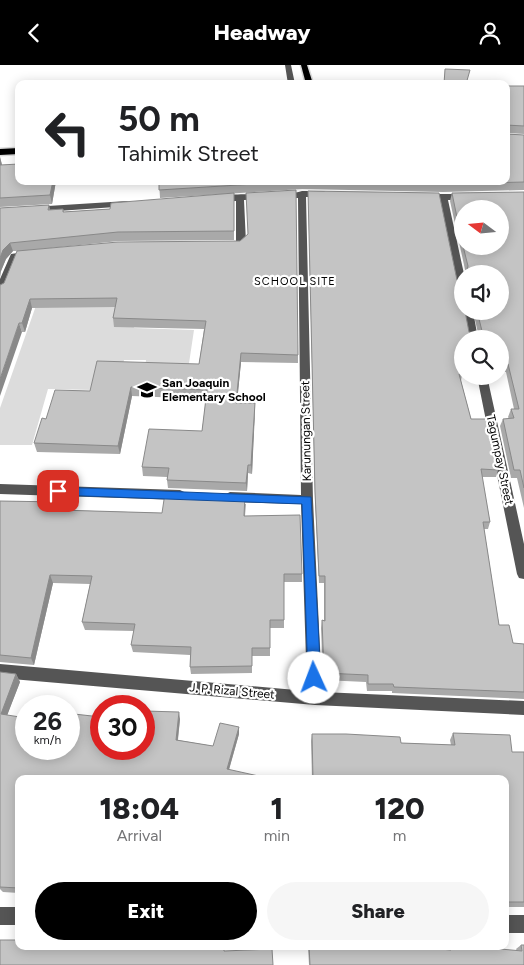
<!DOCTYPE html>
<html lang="en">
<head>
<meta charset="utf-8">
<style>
	body { margin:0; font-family:Figtree,sans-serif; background:#f6f6f6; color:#202124; height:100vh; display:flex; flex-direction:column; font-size:19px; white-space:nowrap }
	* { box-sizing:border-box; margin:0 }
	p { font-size:16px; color:#757577 }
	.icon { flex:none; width:28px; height:28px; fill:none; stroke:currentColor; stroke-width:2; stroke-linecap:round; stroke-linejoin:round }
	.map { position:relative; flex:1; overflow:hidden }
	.drawer { position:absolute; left:15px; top:710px; width:494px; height:175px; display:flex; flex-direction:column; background:#fff; border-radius:10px; box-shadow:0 2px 12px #0003 }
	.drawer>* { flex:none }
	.top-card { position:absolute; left:15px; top:15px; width:495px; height:105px; border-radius:10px; box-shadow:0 2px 12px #0003; background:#fff; color:#202124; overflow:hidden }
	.needle { width:32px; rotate:286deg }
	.controls { position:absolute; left:454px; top:135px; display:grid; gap:10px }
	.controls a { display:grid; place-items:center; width:55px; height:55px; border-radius:50%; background:#fff; box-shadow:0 2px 12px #0003; font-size:25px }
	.speed { position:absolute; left:15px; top:630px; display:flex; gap:10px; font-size:25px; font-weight:700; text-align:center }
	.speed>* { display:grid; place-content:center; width:65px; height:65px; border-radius:50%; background:#fff; box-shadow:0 2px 12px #0003; line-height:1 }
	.speed small { font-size:12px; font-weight:400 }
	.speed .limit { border:8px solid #d22; background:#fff; color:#111 }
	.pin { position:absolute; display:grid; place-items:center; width:42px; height:42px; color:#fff; margin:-21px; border-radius:10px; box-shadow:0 2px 8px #0006 }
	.me { position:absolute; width:55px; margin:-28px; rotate:358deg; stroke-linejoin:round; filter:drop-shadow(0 0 4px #0008) }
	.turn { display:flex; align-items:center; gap:18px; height:105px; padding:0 20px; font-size:22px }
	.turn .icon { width:65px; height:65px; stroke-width:2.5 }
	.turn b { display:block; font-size:35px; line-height:42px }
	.eta { display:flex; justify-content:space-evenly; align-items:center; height:85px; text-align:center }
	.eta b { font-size:30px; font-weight:800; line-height:35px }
	.action { display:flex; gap:10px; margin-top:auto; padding:10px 20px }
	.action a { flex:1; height:58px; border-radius:30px; background:#000; color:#fff; font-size:20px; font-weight:800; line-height:58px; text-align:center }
	.action a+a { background:#f6f6f6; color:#202124 }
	header { display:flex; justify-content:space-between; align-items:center; height:65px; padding:0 20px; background:#000; color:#fff; font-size:22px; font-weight:800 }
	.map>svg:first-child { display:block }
	.green { fill:#dcdcdc }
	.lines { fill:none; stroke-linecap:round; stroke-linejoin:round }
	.major-casing { stroke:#dbdbdb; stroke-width:3 }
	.highway-casing { stroke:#dbdbdb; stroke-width:3 }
	.minor { fill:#555; fill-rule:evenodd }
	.major { fill:#000; fill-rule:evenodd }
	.highway { fill:#000; fill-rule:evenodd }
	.wall { fill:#a9a9a9; fill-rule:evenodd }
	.shaded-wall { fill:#898989 }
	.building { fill:#c4c4c4; stroke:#898989 }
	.route { fill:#1a73e8; stroke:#114b97 }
	.labels { text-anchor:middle; stroke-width:4.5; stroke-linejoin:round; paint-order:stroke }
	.far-neighbourhood-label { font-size:11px; letter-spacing:1px; fill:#000; stroke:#fff }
	.poi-label { font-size:12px; font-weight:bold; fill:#000; stroke:#fff; text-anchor:start }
	.street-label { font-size:12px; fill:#000; stroke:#fff }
</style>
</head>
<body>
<header><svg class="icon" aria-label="back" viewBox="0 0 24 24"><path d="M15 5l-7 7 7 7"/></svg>Headway<svg class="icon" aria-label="person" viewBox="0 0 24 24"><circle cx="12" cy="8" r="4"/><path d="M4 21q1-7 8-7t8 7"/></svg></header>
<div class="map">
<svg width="524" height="900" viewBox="0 0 524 900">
	<rect width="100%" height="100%" fill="#fff"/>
	<path class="green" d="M 38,235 L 139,235 L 134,263 L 194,265 L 188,305 L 145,304 L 146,295 L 124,295 L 121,309 L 138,326 L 48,324 L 32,380 L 0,380 L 0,343 Z"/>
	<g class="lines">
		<g class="major-casing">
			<path id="major" d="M 301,0 L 307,0 L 313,19 L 306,19 Z"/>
		</g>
		<g class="highway-casing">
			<path id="highway" d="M 19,83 L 19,89 L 0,90 L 0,84 Z"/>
		</g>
		<path class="minor" d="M 285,0 L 291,0 L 295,19 L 288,19 Z
			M 302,126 L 324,126 L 328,129 L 324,132 L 306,132 L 313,435 L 322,627 L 524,636 L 524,650 L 315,640 L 0,613 L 0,599 L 307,626 L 301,439 L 230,437 L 226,435 L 224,432 L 226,429 L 230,427 L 301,430 L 298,133 L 244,135 L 246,178 C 240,184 231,186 224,184 L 224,180 L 236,177 L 236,136 L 217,137 L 213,134 C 224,125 283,133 302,126 Z
			M 424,129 L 467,129 L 471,132 L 467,135 L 448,135 L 464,209 L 462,226 L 457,223 L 439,135 L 421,134 L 421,130 Z
			M 127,136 L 130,137 L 130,141 L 0,150 L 0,144 Z
			M 30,186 L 35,189 L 33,191 L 18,193 L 5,226 L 0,229 L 0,214 L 11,189 Z
			M 463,246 L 473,246 L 478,274 L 468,274 Z
			M 477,311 L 487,311 L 524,479 L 524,514 L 519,513 L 517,509 Z
			M 0,419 L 180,425 L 184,427 L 186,430 L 184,433 L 180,435 L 0,429 Z
			M 0,842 L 19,842 L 19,860 L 0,860 Z
			M 505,850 L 524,850 L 524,868 L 505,868 Z"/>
		<use href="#major" class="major"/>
		<use href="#highway" class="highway"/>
	</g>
	<path class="wall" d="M 506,21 L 524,21 L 524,69 L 506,68 L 506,69 L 524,70 L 524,125 L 443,127 L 302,124 L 160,133 L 159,116 L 506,116 Z
		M 0,92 L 2,100 L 56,116 L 52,139 L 0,142 Z
		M 308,126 L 462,246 L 469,267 L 478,268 L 473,246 L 500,246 L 466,209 L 450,136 L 452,128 L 524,127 L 524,443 L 517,413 L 511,413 L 500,361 L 503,354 L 509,354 L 508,352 L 511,344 L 514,344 L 506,307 L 500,307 L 500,274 L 462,274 L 462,310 L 461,316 L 471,354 L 498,405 L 496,412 L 482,412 L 490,457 L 488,464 L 484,464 L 499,560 L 513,578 L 524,579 L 524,634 L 392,628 L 392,626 L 367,626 L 366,617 L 323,615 L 321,563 L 322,555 L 324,556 L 324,518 L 319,518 L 315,435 ZM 462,144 L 500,181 L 462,181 Z
		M 234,128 L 234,175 L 119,176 L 32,185 L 298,290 L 298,298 L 241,297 L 237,338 L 255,338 L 252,409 L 248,408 L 247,426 L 168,423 L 167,415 L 167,412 L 143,411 L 142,402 L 202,366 L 206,334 L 132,331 L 120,389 L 37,387 L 34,378 L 46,354 L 90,326 L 199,299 L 204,264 L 114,262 L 113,253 L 115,242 L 32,243 L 25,267 L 22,267 L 4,218 L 17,186 L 13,186 L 6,194 L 1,206 L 0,143 L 49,140 L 50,145 L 63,144 L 64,147 L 110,144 Z
		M 0,436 L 60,437 L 62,445 L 162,448 L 246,439 L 245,451 L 302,509 L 302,517 L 284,517 L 284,563 L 270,563 L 270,591 L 252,591 L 252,608 L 191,609 L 190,602 L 190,590 L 133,587 L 131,580 L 134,566 L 85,565 L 82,557 L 90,519 L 53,518 L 34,600 L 0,597 Z
		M 0,607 L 16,609 L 20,617 L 7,650 L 101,684 L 180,654 L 178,675 L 213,681 L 239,662 L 239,669 L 229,705 L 19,714 L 19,828 L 3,827 L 0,824 Z
		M 453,668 L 512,687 L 524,687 L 524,842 L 505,842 L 505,714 L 312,714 L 311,676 L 312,669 L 401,678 L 451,680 L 450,675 Z
		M 521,880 L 524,900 L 309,900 L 308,881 L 408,881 L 447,885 L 449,881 L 468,881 L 517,886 L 516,884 Z"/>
	<path class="shaded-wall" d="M 0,92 L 2,100 L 0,105 Z
		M 53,116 L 56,116 L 52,139 L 50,130 Z
		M 10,178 L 13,186 L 6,194 L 1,206 L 0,213 L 0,193 L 3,185 Z
		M 30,234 L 32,243 L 25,267 L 22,258 Z
		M 19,258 L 22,267 L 0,331 L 0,314 Z
		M 241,288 L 241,297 L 236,347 L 236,338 Z
		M 131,322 L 132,331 L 120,389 L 118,381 Z
		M 255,338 L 255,347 L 252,409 L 251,400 Z
		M 248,400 L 248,408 L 247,426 L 246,418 Z
		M 60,437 L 63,446 L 58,445 Z
		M 50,510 L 53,518 L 34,600 L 31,593 Z
		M 16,609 L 20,617 L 5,656 L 1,649 Z
		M 179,647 L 180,654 L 177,681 L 176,675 Z
		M 239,662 L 239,669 L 227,711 L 227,704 Z"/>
	<path class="building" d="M 445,4 L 470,5 L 466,19 L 444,19 Z
		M 506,21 L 524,21 L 524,61 L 506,60 L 506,69 L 524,70 L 524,117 L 444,119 L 302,116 L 159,125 L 159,116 L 506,116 Z
		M 19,99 L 19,116 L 53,116 L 50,130 L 0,133 L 0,100 Z
		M 296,125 L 298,290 L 241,288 L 236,338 L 255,338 L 251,400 L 248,400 L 246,418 L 167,415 L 169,403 L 142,402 L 149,364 L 202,366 L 207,325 L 131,322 L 118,381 L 34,378 L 42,353 L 46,354 L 55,325 L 90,326 L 97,296 L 199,299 L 206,256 L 113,253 L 117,233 L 30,234 L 22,258 L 19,258 L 0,314 L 0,220 L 4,218 L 17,186 L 118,177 L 240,176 L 248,169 L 246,128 Z
		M 308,126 L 439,128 L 457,215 L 462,219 L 462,246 L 465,246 L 469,267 L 480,268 L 482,266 L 477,246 L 500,246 L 500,209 L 466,209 L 468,201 L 463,181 L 500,181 L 500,144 L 462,144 L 462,177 L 452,128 L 524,127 L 524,423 L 520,405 L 514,405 L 503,354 L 514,353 L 511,344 L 519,344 L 508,299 L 500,299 L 500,274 L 462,274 L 462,298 L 459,297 L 462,308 L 462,309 L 459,309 L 471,354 L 488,354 L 498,405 L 481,404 L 490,457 L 483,457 L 499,560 L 509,560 L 513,578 L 524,579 L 524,627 L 394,622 L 393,619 L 368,619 L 368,610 L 324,608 L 322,555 L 325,556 L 325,511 L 319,511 L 315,427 Z
		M 234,128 L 234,166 L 118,167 L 10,178 L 3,185 L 0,193 L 0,143 L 49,140 L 48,145 L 63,144 L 63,147 L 110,144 L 111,138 Z
		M 165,428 L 245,430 L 244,451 L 300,450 L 302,509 L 284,509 L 284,555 L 270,555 L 270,583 L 252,583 L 252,601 L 190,602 L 191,582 L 131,580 L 135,559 L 82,557 L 92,511 L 50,510 L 31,593 L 0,590 L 0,436 L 60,437 L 58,445 L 162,448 Z
		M 0,607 L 16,609 L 1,649 L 26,653 L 26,684 L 69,684 L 69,660 L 70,661 L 74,649 L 101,652 L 101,684 L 144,684 L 144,646 L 179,647 L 176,675 L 213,681 L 220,658 L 239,662 L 227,704 L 272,714 L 19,714 L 19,823 L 0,822 Z
		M 453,668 L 510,670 L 512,687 L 524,687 L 524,837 L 505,837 L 505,714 L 313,714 L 312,669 L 346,669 L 400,672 L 401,678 L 455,680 Z
		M 0,875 L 19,875 L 19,881 L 224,881 L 224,886 L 272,884 L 273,900 L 0,900 Z
		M 521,880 L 524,880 L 524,900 L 310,900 L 309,881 L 408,881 L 451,885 L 451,881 L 468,881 L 522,886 Z"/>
	<path class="route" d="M 58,422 L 311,432 L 321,613 L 319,617 L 314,619 L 309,617 L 308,613 L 302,439 L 58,430 L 52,426 Z"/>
	<defs>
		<g id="school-bare" transform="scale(1.5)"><path d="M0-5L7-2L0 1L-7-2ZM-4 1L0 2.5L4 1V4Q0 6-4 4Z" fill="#000" stroke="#fff" stroke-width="2.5" paint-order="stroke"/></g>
	</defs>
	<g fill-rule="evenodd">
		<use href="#school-bare" x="147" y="325"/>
	</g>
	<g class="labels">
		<g class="far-neighbourhood-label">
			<text x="295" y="220">SCHOOL SITE</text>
		</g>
		<g class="poi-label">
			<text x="162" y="322">San Joaquin<tspan x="162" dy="14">Elementary School</tspan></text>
		</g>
		<g class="street-label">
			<text transform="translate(306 366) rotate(-91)" y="4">Karunungan Street</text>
			<text transform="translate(500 395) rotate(78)" y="4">Tagumpay Street</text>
			<text transform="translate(232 626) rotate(5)" y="4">J. P. Rizal Street</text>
		</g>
	</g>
</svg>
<div class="controls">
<a><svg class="needle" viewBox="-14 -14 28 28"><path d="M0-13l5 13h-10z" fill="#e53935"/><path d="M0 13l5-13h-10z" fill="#757577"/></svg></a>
<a><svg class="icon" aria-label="sound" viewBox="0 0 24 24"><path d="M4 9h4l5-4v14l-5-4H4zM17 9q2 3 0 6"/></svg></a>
<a><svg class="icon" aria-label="search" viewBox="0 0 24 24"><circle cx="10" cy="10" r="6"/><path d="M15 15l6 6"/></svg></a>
</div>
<div class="speed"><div>26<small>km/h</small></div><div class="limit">30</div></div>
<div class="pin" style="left:58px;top:426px;background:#d93025"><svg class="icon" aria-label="arrive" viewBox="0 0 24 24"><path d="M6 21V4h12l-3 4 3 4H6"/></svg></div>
<svg class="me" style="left:314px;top:613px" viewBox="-20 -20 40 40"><circle r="19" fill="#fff"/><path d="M0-13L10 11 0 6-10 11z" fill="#1a73e8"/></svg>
<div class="top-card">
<div class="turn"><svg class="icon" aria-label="left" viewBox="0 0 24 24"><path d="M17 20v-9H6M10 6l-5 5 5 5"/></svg><div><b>50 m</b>Tahimik Street</div></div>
</div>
<section class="drawer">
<div class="eta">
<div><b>18:04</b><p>Arrival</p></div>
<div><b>1</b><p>min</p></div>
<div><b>120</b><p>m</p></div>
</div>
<div class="action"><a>Exit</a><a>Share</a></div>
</section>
</div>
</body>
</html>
